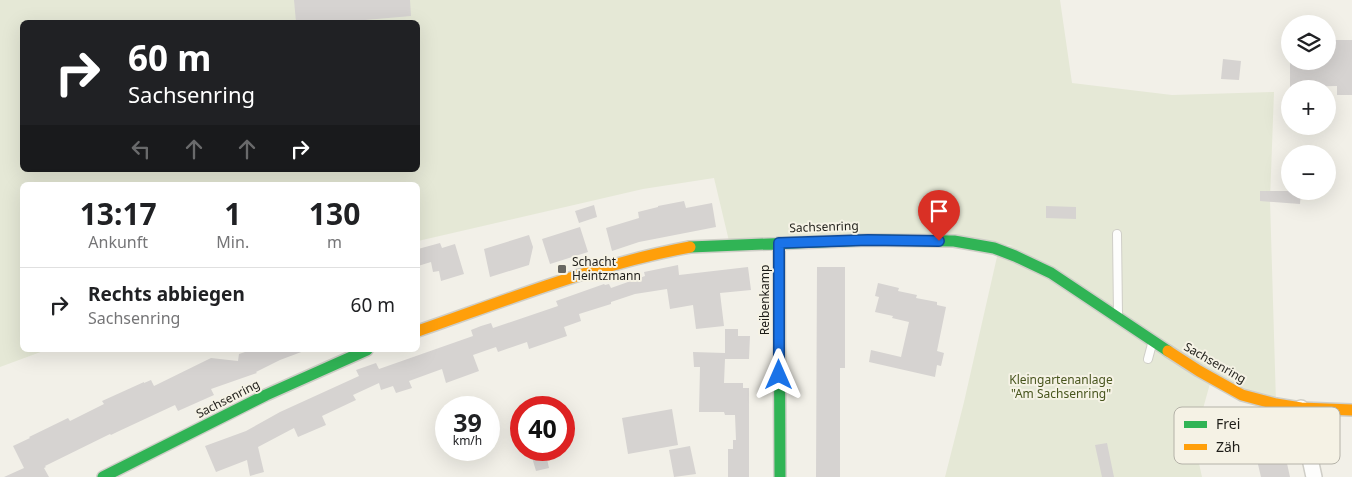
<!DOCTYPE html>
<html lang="de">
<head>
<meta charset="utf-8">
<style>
	body { margin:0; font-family:"Noto Sans",sans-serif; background:#f2f2f2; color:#202124; height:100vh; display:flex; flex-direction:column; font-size:19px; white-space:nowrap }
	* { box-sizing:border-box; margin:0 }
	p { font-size:16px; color:#757577 }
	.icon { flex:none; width:28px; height:28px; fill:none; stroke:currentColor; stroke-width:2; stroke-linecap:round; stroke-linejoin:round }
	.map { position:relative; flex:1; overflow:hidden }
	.side { position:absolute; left:20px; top:182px; width:400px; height:170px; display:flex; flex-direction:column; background:#fff; border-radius:8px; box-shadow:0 5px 20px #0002 }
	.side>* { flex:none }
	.banner { position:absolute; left:20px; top:20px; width:400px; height:152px; border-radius:8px; box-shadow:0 5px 20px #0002; background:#202124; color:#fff; overflow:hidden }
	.fabs { position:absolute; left:1281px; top:15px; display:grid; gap:10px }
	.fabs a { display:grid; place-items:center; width:55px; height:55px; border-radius:50%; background:#fff; box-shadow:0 5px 20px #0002; font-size:25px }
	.speed { position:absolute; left:435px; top:396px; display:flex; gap:10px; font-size:25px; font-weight:700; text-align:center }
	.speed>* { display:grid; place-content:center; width:65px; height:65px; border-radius:50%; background:#fff; box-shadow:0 5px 20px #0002; line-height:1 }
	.speed small { font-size:12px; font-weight:400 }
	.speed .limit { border:8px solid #d22; background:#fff; color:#111 }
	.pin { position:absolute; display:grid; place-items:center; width:42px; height:42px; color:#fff; margin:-51px -21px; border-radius:50% 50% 50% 0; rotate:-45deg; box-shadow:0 0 5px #0007 }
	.pin .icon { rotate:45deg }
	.me { position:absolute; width:55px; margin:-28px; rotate:0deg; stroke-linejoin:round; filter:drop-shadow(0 0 4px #0008) }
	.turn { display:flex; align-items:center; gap:18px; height:105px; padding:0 25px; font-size:22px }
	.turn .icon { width:65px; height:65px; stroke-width:2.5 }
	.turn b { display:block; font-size:35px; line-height:42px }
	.lanes { display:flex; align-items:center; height:48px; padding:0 25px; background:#0003; justify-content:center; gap:25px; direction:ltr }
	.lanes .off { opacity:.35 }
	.eta { display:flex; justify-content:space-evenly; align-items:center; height:85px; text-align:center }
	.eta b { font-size:30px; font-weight:700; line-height:35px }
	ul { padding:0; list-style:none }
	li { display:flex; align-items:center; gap:15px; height:75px; padding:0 25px; border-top:1px solid #e0e0e0 }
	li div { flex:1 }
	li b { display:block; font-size:19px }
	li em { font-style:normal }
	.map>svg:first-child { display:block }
	.green { fill:#e5e8d6; fill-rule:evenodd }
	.building { fill:#d6d3d1 }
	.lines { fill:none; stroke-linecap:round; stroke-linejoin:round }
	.lane-casing { stroke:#cfcec7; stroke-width:10 }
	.street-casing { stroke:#cfcec7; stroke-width:18 }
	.fast-casing { stroke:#cfcec7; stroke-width:14 }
	.slow-casing { stroke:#cfcec7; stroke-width:14 }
	.lane { stroke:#fdfdfc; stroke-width:8 }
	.street { stroke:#fdfdfc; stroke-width:15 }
	.fast { stroke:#30b455; stroke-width:11 }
	.slow { stroke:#ff9f0a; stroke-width:11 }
	.route-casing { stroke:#114b97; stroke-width:12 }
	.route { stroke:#1a73e8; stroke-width:9 }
	.poi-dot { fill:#686761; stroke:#f5f2e5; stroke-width:2 }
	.labels { text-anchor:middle; stroke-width:4; stroke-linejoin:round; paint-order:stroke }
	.street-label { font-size:12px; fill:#1e1d18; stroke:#f5f2e5 }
	.poi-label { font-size:12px; fill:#1e1d18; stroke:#f5f2e5; text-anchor:start }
	.park-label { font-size:12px; fill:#48551e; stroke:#f5f2e5 }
	.key { fill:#f5f2e5; stroke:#b4b2a8; stroke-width:1 }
	.key-label { font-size:14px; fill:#1e1d18 }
</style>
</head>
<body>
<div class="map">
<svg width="1352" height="477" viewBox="0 0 1352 477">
	<rect width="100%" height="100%" fill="#f2f0e8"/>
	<path class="green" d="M 0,0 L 1060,0 L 1072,83 L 1172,95 L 1274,92 L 1270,200 L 1276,403 L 1211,380 L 1194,441 L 1202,477 L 945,477 L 964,402 L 999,248 L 1013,245 L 729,241 L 714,178 L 643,189 L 418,241 L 418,185 L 22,185 L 22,350 L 46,350 L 0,367 ZM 22,22 L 418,22 L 418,170 L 22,170 Z"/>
	<path class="building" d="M 294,0 L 410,0 L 411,16 L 342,22 L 296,22 Z
		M 1333,40 L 1352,40 L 1352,95 L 1337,95 L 1337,86 L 1290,87 L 1290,61 L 1328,61 L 1328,58 L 1330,58 L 1330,46 L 1333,46 Z
		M 1223,59 L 1241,61 L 1239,80 L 1221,79 Z
		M 1260,191 L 1301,191 L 1300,204 L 1260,201 Z
		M 684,201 L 686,208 L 712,203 L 716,227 L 639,242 L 612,251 L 606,228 L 639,218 L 638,212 L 658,207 L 658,206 Z
		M 594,205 L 597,217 L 579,223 L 575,211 Z
		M 1046,206 L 1076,207 L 1076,219 L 1046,218 Z
		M 580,227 L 588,252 L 550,264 L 542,239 Z
		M 529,235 L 533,247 L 529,265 L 490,277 L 484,249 Z
		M 440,243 L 442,248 L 455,244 L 464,274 L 441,281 L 439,271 L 433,272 L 431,262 L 418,266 L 418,249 Z
		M 678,265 L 679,275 L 748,267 L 751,290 L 720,293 L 724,326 L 696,329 L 693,305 L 670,309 L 667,289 L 635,294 L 611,302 L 611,304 L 579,314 L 581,321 L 564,327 L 567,336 L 529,349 L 527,342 L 498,352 L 496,347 L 473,355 L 479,371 L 446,383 L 442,369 L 409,381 L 412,388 L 396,393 L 393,386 L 381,390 L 379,383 L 353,395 L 356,400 L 322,416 L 326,425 L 298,437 L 294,428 L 258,447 L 264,472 L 250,476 L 247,460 L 216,472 L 205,446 L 246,431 L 280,412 L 359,376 L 356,370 L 376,363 L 379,369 L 473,336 L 471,330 L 481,326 L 491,323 L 493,328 L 558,306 L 556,301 L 604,284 L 605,285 L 609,284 L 611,288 L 645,276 L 644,272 Z
		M 817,267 L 845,267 L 845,368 L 840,368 L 840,477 L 816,477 Z
		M 878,283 L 899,288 L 898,291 L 917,295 L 916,298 L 937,302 L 937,305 L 946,307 L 937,351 L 944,353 L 941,366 L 937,365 L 935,377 L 869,362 L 871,350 L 901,357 L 909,322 L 892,318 L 893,316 L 875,312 L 879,297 L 875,296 Z
		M 725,329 L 738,329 L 738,336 L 750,336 L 749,359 L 725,359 L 724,383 L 743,383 L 743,388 L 749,388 L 749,477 L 728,477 L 728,449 L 733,449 L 733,440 L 736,440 L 735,415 L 725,415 L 724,412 L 699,412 L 700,367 L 694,367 L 693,352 L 725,353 Z
		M 251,350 L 304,350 L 304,351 L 280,360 L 256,372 L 257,373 L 211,389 L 214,395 L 178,411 L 175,405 L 117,432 L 111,435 L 110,434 L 45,466 L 46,467 L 44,468 L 49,477 L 4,477 L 24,468 L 13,446 L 30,438 L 29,437 L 68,418 L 70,421 L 104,404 L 102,401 L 144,382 L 144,383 L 151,380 L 154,386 L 211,358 L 238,361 L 239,354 Z
		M 672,409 L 678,445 L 628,454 L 622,418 Z
		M 1234,410 L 1236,417 L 1250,414 L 1253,427 L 1266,425 L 1273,452 L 1284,450 L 1290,477 L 1261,477 L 1256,456 L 1250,457 L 1249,450 L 1237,453 L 1232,432 L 1218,436 L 1215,422 L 1222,420 L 1221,413 Z
		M 1107,443 L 1114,477 L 1102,477 L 1095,445 Z
		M 690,446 L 696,474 L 674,477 L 669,450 Z
		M 545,450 L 549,468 L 536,471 L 531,454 Z"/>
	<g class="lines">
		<g class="lane-casing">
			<path id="lane" d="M 1117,234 L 1118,315
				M 1148,359 L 1152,344"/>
		</g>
		<g class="street-casing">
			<path id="street" d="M 1301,408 L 1302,422 L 1314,477"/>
		</g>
		<g class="fast-casing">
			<path id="fast" d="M 779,243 L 780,477
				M 690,247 L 868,240 L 954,241 L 994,248 L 1015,256 L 1051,273 L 1168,351
				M 103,477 L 266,395 L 367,350"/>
		</g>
		<g class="slow-casing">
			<path id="slow" d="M 418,331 C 507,300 597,264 690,247
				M 1168,351 L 1199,371 L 1242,395 L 1276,404 L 1301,408 L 1352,410"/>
		</g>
		<use href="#lane" class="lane"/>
		<use href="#street" class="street"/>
		<use href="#fast" class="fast"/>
		<use href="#slow" class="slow"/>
	</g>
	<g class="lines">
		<g class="route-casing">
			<path id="route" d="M 779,375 L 779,243 L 868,240 L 939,241"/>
		</g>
		<use href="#route" class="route"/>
	</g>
	<rect class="poi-dot" x="557" y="264" width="10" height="10" rx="2.5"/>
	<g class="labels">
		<g class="street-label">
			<text transform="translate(824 227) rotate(-2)" y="4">Sachsenring</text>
			<text transform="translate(765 300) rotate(-90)" y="4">Reibenkamp</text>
			<text transform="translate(1215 363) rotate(30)" y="4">Sachsenring</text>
			<text transform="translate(228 399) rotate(-27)" y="4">Sachsenring</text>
		</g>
		<g class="poi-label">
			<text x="572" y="266">Schacht<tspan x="572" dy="14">Heintzmann</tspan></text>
		</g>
		<g class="park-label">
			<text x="1061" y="384">Kleingartenanlage<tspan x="1061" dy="14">"Am Sachsenring"</tspan></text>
		</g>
	</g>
	<rect x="1174" y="407" width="166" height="57" rx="8" class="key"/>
	<rect x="1184" y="421" width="23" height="7" fill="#30b455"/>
	<rect x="1184" y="444" width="23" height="6" fill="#ff9f0a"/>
	<g class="key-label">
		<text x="1216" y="429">Frei</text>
		<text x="1216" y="452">Zäh</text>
	</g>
</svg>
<div class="fabs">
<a><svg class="icon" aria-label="layers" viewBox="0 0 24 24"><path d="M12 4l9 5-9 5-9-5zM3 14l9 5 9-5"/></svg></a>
<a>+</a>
<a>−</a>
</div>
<div class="speed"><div>39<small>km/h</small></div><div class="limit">40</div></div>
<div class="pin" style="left:939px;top:241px;background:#d93025"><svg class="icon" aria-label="arrive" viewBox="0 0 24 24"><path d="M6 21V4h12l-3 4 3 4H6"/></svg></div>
<svg class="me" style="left:779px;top:375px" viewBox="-20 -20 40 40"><path d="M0-17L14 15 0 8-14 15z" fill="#1a73e8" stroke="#fff" stroke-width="4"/></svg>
<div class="banner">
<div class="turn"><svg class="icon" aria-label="right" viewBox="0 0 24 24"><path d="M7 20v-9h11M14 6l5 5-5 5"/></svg><div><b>60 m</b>Sachsenring</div></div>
<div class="lanes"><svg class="icon off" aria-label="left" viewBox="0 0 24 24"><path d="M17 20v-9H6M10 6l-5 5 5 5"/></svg><svg class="icon off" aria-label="ahead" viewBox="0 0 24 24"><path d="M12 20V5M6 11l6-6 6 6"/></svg><svg class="icon off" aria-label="ahead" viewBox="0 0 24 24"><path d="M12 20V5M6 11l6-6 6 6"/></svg><svg class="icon" aria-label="right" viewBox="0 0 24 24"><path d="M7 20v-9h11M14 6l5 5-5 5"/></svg></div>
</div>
<section class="side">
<div class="eta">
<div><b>13:17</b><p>Ankunft</p></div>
<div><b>1</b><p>Min.</p></div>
<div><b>130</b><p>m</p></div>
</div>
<ul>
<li><svg class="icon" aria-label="right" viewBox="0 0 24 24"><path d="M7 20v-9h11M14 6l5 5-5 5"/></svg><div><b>Rechts abbiegen</b><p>Sachsenring</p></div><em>60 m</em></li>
</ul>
</section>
</div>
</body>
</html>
